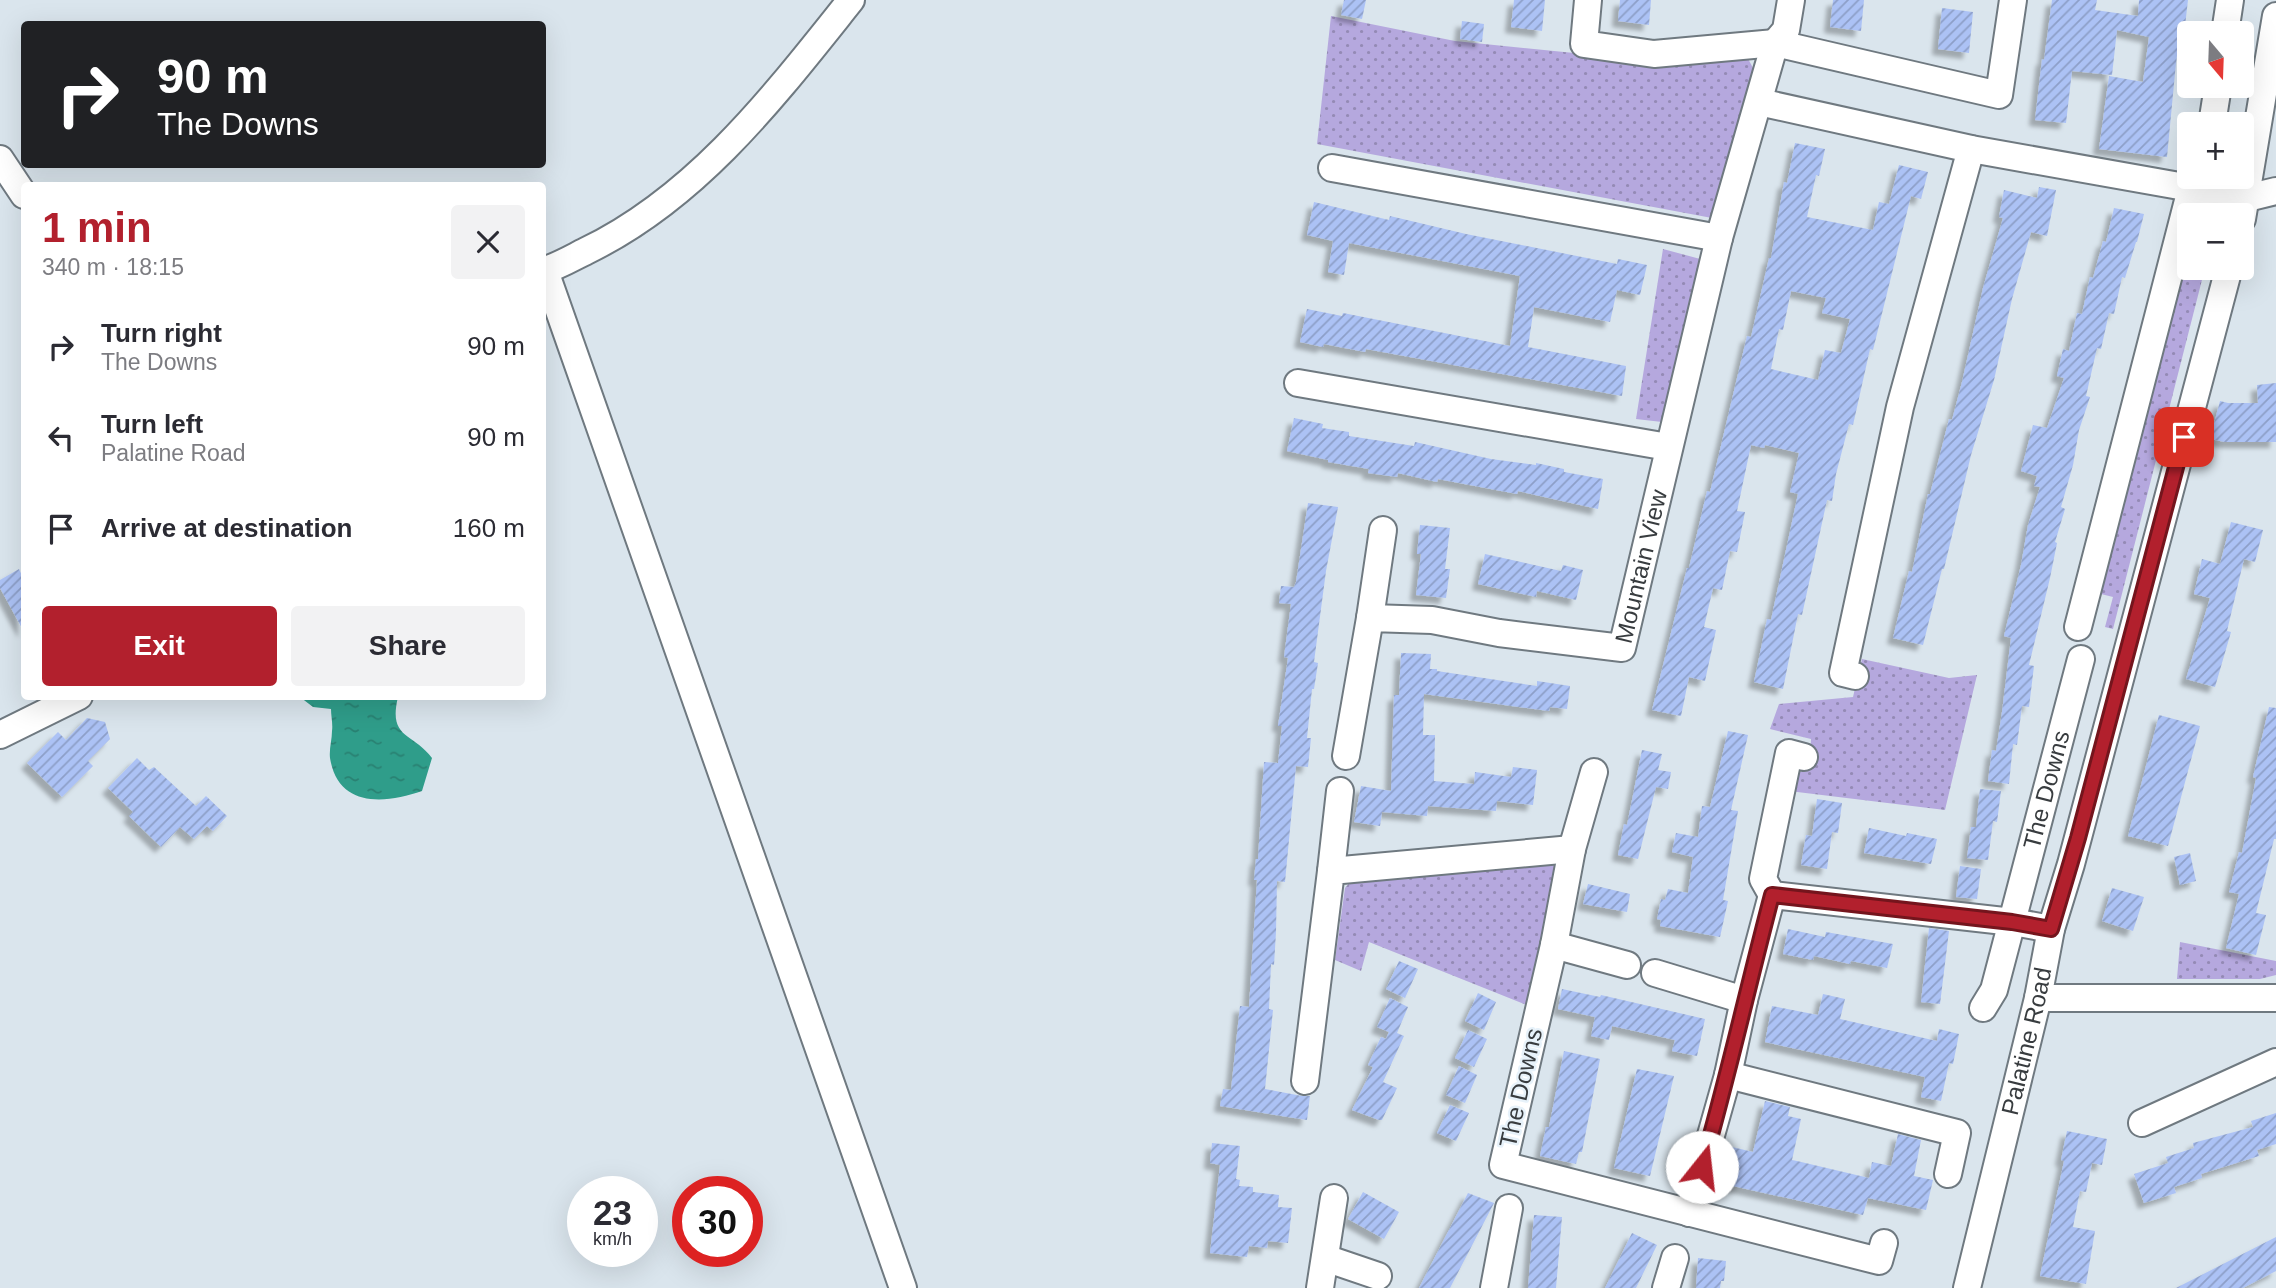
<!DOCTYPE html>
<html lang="en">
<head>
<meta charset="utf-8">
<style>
	body { margin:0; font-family:Arial,sans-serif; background:#f2f2f3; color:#2b2b33; height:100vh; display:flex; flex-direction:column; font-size:26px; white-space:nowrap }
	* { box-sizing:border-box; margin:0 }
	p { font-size:23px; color:#7c7c81 }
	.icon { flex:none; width:38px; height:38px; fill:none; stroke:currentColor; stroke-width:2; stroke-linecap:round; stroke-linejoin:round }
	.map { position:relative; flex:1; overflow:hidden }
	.drawer { position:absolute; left:21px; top:182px; width:525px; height:518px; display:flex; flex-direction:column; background:#fff; border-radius:7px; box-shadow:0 7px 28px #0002 }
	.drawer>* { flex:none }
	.hud { position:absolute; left:21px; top:21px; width:525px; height:147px; border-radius:7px; box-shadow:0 7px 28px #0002; background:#202124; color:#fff; overflow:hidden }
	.needle { width:46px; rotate:161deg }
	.buttons { position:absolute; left:2177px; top:21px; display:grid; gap:14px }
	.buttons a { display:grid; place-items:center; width:77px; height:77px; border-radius:7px; background:#fff; box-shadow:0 7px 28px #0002; font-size:35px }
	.speed { position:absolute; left:567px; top:1176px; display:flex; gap:14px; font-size:35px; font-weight:700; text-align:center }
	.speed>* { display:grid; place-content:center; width:91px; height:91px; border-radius:50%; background:#fff; box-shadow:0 7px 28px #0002; line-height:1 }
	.speed small { font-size:18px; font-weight:400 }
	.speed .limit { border:10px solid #d22; background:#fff; color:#111 }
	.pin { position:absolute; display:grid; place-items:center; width:60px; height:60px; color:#fff; margin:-30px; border-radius:14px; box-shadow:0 4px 10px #0006 }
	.me { position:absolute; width:77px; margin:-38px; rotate:16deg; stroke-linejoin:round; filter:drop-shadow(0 0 5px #0008) }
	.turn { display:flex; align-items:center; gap:24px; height:147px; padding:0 21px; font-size:32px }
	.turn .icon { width:91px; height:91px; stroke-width:2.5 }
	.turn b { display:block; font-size:49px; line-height:60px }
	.round { display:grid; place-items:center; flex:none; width:74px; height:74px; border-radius:7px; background:#f2f2f3 }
	.overview { display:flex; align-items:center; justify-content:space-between; height:119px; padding:0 21px }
	h1 { font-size:42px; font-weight:700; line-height:52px; color:#b2202d }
	.action { display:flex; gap:14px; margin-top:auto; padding:14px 21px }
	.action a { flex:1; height:80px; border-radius:7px; background:#b2202d; color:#fff; font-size:28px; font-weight:700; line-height:80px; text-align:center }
	.action a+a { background:#f2f2f3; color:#2b2b33 }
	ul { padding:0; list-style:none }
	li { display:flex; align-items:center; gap:21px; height:91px; padding:0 21px }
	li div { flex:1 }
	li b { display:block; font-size:26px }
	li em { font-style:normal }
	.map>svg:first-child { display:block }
	.green { fill:url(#green-dots) }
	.water { fill:url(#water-ripples) }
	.building { fill:url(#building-hatch); fill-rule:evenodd; filter:url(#shadow) }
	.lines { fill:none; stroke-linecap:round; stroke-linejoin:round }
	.minor-casing { stroke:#6f7980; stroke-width:30 }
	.minor { stroke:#fff; stroke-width:26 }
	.route-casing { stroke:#74151d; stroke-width:18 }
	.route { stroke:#b2202d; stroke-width:12 }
	.labels { text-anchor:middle; stroke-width:5; stroke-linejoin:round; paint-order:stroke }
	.street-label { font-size:24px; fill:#383c3f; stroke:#e7f2fa }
</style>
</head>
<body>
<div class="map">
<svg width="2276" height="1288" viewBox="0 0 2276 1288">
	<defs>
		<pattern id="green-dots" width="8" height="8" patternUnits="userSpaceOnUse" patternTransform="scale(1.75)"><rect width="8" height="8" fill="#b5a8de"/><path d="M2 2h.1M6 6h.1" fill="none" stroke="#948ab5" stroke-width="1.8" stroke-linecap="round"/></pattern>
		<pattern id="water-ripples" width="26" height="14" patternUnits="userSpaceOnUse" patternTransform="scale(1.75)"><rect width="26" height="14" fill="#2f9d8a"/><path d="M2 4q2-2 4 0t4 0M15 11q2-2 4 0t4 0" fill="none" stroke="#298172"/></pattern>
		<pattern id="building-hatch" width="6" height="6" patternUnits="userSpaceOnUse" patternTransform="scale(1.75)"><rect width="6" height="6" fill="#acc2f5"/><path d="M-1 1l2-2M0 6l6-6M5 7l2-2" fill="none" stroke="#8d9fc8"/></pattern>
		<filter id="shadow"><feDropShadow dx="-6" dy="6" stdDeviation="2" flood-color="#0004"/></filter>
	</defs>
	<rect width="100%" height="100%" fill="#dae5ed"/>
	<path class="green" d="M 1331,16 L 1455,41 L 1574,53 L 1654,61 L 1746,55 L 1753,68 L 1712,218 L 1317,144 Z
		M 2189,233 L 2189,268 L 2205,268 L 2113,629 L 2105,627 L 2113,597 L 2097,593 Z
		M 1663,249 L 1704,260 L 1662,422 L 1636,419 Z
		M 1862,659 L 1949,678 L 1977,675 L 1945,810 L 1789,791 L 1794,773 L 1810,770 L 1811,739 L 1770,729 L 1779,704 L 1853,697 Z
		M 1550,856 L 1560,866 L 1529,1006 L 1369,942 L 1361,971 L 1335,960 L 1345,888 L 1351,881 Z
		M 2180,942 L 2276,961 L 2276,975 L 2260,979 L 2177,979 Z"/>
	<path class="water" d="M 300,697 L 398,697 C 388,739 412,732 432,758 L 422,791 C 385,804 338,808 330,758 C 329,749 332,740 332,731 C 333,724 331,716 331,709 L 313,707 Z"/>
	<path class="building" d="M 1344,0 L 1366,0 L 1362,19 L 1341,15 Z
		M 1514,0 L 1545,0 L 1542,31 L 1511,27 Z
		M 1620,0 L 1651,0 L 1649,25 L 1618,21 Z
		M 1833,0 L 1864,0 L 1861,31 L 1830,27 Z
		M 2052,0 L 2097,0 L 2095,10 L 2138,16 L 2139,0 L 2188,0 L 2185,26 L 2181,25 L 2176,63 L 2167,157 L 2099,149 L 2109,76 L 2143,82 L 2149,37 L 2117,30 L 2112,75 L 2072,71 L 2066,123 L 2035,120 L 2042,59 L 2044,60 Z
		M 1942,8 L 1973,12 L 1969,53 L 1938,49 Z
		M 1462,21 L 1484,24 L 1482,42 L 1460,39 Z
		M 1795,143 L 1825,149 L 1819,176 L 1816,175 L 1807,217 L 1873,230 L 1879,202 L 1889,204 L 1899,165 L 1928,172 L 1921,199 L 1911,196 L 1873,350 L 1870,349 L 1853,425 L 1849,424 L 1836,474 L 1832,501 L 1827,500 L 1802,615 L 1798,614 L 1783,689 L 1754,682 L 1767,619 L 1771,620 L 1798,494 L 1790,492 L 1799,453 L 1765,445 L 1764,448 L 1751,445 L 1737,511 L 1745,512 L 1737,552 L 1730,551 L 1722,590 L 1713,588 L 1704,627 L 1716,630 L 1705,681 L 1689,677 L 1681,716 L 1652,710 L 1687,568 L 1689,568 L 1707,491 L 1710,492 L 1747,336 L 1751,337 L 1769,258 L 1771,258 L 1784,182 L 1787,183 ZM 1791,291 L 1826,298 L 1822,313 L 1850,319 L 1841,353 L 1825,350 L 1818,380 L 1771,369 L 1779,329 L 1783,330 Z
		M 2039,187 L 2056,190 L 2047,236 L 2031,232 L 2012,299 L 1994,380 L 1971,455 L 1944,569 L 1942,569 L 1923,645 L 1893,638 L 1909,571 L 1912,572 L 1928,494 L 1930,494 L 1949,419 L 1952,420 L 1962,382 L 1983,288 L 2003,218 L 1999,217 L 2004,190 L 2037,198 Z
		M 1314,202 L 1389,220 L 1390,216 L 1466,234 L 1617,264 L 1618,259 L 1647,265 L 1640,295 L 1617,290 L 1610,322 L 1534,307 L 1528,347 L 1626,366 L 1622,396 L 1366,349 L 1365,352 L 1324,344 L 1323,347 L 1300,342 L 1307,309 L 1342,316 L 1343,313 L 1510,346 L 1520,276 L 1349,243 L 1344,275 L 1328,272 L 1333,241 L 1307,235 Z
		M 2114,208 L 2144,214 L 2137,242 L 2136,242 L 2125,278 L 2122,277 L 2114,314 L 2109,313 L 2101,349 L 2097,348 L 2086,396 L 2090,397 L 2079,430 L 2073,465 L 2061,507 L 2065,509 L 2055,542 L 2057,543 L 2050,578 L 2029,665 L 2034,666 L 2029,707 L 2022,706 L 2017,745 L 2013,744 L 2009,784 L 1988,781 L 1992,750 L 1996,751 L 2002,712 L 2011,638 L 2004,636 L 2021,565 L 2028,525 L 2040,487 L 2034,486 L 2037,476 L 2021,471 L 2033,425 L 2047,428 L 2064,378 L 2057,376 L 2063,349 L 2069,351 L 2077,313 L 2082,314 L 2090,277 L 2093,278 L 2103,241 L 2106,242 Z
		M 2276,383 L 2276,442 L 2225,442 L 2210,439 L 2220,401 L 2228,403 L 2258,403 L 2257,385 Z
		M 1294,418 L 1323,424 L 1322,428 L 1349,432 L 1349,436 L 1414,446 L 1415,442 L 1491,459 L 1536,465 L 1536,463 L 1564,469 L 1564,472 L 1603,479 L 1598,509 L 1518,491 L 1517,494 L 1438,479 L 1437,482 L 1398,473 L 1397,477 L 1368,473 L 1369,469 L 1328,462 L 1328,460 L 1287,451 Z
		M 1308,503 L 1338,507 L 1326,571 L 1314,662 L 1318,663 L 1314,689 L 1312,689 L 1307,738 L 1311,738 L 1308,767 L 1296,766 L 1285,882 L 1277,881 L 1276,932 L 1274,965 L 1271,964 L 1269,1009 L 1273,1010 L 1265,1089 L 1302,1096 L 1310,1096 L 1307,1120 L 1220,1106 L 1223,1089 L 1231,1090 L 1240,1006 L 1249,1007 L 1257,880 L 1254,880 L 1256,859 L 1258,859 L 1264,762 L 1278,763 L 1282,726 L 1278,726 L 1288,658 L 1284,657 L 1291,604 L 1279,603 L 1281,586 L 1294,587 L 1296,582 Z
		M 2231,522 L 2263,530 L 2255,562 L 2244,559 L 2227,631 L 2231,632 L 2215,687 L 2186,679 L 2210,598 L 2194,594 L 2202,559 L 2220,564 Z
		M 1420,525 L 1450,528 L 1445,569 L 1450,569 L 1446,598 L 1416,595 L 1421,554 L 1417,554 Z
		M 1485,554 L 1561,571 L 1563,565 L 1583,570 L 1576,600 L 1537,591 L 1536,597 L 1478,584 Z
		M 19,569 L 24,580 L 24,632 L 0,588 L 0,580 Z
		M 1401,653 L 1431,654 L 1430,669 L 1437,669 L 1437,671 L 1537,686 L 1537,681 L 1570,686 L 1567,709 L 1550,707 L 1549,711 L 1424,694 L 1423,735 L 1435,735 L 1434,781 L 1474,784 L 1475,772 L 1511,777 L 1513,767 L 1537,770 L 1533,805 L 1497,801 L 1496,811 L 1428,806 L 1427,816 L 1382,812 L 1380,826 L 1354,822 L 1361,786 L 1391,791 L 1394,695 L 1399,695 Z
		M 2269,707 L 2276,708 L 2276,839 L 2274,839 L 2256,913 L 2266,915 L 2256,955 L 2226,948 L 2239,894 L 2229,892 L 2239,852 L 2242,853 L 2256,778 L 2253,777 Z
		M 2159,715 L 2200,726 L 2168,846 L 2128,836 Z
		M 87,718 L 105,722 L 110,739 L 88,761 L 93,766 L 62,797 L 27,763 L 58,732 L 66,740 Z
		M 1728,731 L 1748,735 L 1731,810 L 1738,811 L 1723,900 L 1728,901 L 1720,937 L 1660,926 L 1661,920 L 1657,919 L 1661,899 L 1665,900 L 1668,889 L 1688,893 L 1693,857 L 1672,852 L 1676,833 L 1698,837 L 1702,806 L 1710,807 Z
		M 1642,750 L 1662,754 L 1658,770 L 1671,772 L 1668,789 L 1656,787 L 1638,859 L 1618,855 L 1624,824 L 1627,825 Z
		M 137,758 L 149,770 L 154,767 L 196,806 L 206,796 L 227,816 L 213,831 L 207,826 L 194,839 L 180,827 L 161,847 L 129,816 L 133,812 L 108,788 Z
		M 1980,789 L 2001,791 L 1997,822 L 1993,821 L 1988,860 L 1967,858 L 1971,827 L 1976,827 Z
		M 1817,799 L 1842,803 L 1838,833 L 1832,832 L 1827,869 L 1801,865 L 1806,835 L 1812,836 Z
		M 1869,828 L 1906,836 L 1907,833 L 1937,839 L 1931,864 L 1864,853 Z
		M 2190,853 L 2196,881 L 2180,885 L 2174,857 Z
		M 1960,866 L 1981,869 L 1977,899 L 1956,897 Z
		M 1588,884 L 1630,894 L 1627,912 L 1583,904 Z
		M 2112,888 L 2144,897 L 2133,931 L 2102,921 Z
		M 1929,928 L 1949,931 L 1940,1004 L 1921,1002 Z
		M 1788,929 L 1825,937 L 1826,932 L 1893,944 L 1887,968 L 1851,961 L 1850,964 L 1814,956 L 1813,960 L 1783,954 Z
		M 1399,961 L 1418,969 L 1405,998 L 1386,989 Z
		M 1562,989 L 1600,997 L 1601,995 L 1705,1019 L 1697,1056 L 1672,1051 L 1675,1040 L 1612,1026 L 1609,1040 L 1591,1036 L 1595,1017 L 1558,1009 Z
		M 1478,993 L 1496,1002 L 1484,1030 L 1465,1021 Z
		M 1823,994 L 1845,999 L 1840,1019 L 1937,1041 L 1939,1029 L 1959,1034 L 1953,1064 L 1949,1063 L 1941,1101 L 1921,1097 L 1925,1077 L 1765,1042 L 1772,1006 L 1818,1015 Z
		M 1390,998 L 1408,1007 L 1397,1033 L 1404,1036 L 1383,1082 L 1397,1088 L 1382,1120 L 1379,1120 L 1352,1110 L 1373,1067 L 1368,1065 L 1381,1037 L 1386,1039 L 1389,1032 L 1377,1027 Z
		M 1468,1030 L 1487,1039 L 1474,1067 L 1455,1058 Z
		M 1564,1051 L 1600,1059 L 1582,1152 L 1579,1152 L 1576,1164 L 1540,1156 L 1546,1127 L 1549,1127 Z
		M 1459,1066 L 1477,1075 L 1465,1103 L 1446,1095 Z
		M 1637,1069 L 1674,1076 L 1650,1176 L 1614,1168 Z
		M 1765,1101 L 1790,1107 L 1788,1116 L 1801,1119 L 1792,1160 L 1797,1161 L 1869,1178 L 1872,1162 L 1891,1166 L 1898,1134 L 1921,1140 L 1914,1176 L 1933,1180 L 1926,1210 L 1868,1198 L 1863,1215 L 1724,1184 L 1732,1147 L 1753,1152 Z
		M 1450,1105 L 1469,1113 L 1456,1141 L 1437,1133 Z
		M 2276,1113 L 2276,1144 L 2257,1150 L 2259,1156 L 2201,1174 L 2202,1178 L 2174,1187 L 2176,1193 L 2144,1203 L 2134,1174 L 2168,1163 L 2166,1157 L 2194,1148 L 2193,1143 L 2253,1127 L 2251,1121 Z
		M 2067,1131 L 2107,1139 L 2102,1165 L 2092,1163 L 2086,1192 L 2080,1191 L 2073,1227 L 2095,1231 L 2086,1284 L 2040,1276 L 2064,1161 L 2061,1160 Z
		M 1212,1143 L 1240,1146 L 1236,1179 L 1240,1180 L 1239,1186 L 1253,1187 L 1253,1192 L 1279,1195 L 1278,1207 L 1292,1208 L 1288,1243 L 1268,1241 L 1267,1248 L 1249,1246 L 1247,1257 L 1210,1253 L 1220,1165 L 1210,1163 Z
		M 1363,1192 L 1399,1212 L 1384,1239 L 1348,1219 Z
		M 1468,1193 L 1494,1203 L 1450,1288 L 1419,1288 Z
		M 1534,1215 L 1562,1217 L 1556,1288 L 1528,1288 Z
		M 1632,1233 L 1657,1245 L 1636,1288 L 1605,1288 Z
		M 2276,1237 L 2276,1271 L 2243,1288 L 2176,1288 Z
		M 1698,1258 L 1726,1261 L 1724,1281 L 1721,1281 L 1720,1288 L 1696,1288 Z"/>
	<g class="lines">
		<g class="minor-casing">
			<g id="minor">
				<path d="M 1588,0 L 1584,44 L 1654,54 L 1775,43 L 1999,95 L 2013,0"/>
				<path d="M 2225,33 L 2230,0"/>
				<path d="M 1759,102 L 1971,149 L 2247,198 L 2276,191"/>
				<path d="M 2212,124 L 2218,86"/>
				<path d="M 0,159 L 24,195"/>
				<path d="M 1332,168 L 1719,238"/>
				<path d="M 2242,219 L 2276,16"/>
				<path d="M 542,271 C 557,267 572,258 586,251 C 698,197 775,95 851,0"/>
				<path d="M 545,271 L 903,1288"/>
				<path d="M 1298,383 L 1668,447"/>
				<path d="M 1370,618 L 1383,530"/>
				<path d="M 2078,627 L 2191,189 L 2199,177"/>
				<path d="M 1855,676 L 1843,673 L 1900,407 L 1971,149"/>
				<path d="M 0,735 L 79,696"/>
				<path id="s1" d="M 1346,756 L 1370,618 L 1432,620 L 1499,633 L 1622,648 L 1719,238 L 1775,43 L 1786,30 L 1791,0"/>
				<path d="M 1594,772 L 1572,849 L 1554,945 L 1503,1165 L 1879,1261 L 1884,1243"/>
				<path d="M 1331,871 L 1340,791"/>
				<path d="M 1772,895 L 1763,879 L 1789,753 L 1804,757"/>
				<path d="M 1554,945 L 1627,965"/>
				<path d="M 1655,973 L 1744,1000"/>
				<path d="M 2038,998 L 2276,998"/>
				<path id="s2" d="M 1983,1008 L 1994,990 L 2081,659"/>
				<path d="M 1728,1075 L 1957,1133 L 1948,1174"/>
				<path d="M 1305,1081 L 1331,871 L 1572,849"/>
				<path d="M 2142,1123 L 2276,1062"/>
				<path d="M 1689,1213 L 1728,1075 L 1744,1000 L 1772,895 L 2013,922 L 2051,929"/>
				<path d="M 1325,1258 L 1378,1276"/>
				<path d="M 1320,1288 L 1334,1198"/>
				<path d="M 1494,1288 L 1509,1208"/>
				<path d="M 1666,1288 L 1675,1258"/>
				<path id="s3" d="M 1967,1288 L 2038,998 L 2051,929 L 2071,864 L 2229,268"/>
			</g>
		</g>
		<use href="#minor" class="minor"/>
	</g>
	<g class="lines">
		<g class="route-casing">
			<path id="route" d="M 1702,1167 C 1728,1077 1748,986 1772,895 L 2012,922 L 2051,929 L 2078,838 L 2184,437"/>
		</g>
		<use href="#route" class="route"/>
	</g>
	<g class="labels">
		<g class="street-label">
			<text dy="8" stroke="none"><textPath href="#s1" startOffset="478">Mountain View</textPath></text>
			<text dy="8" stroke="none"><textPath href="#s2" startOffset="228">The Downs</textPath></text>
			<text dy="8" stroke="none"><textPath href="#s3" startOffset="254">Palatine Road</textPath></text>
			<text transform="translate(1521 1088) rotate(-77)" y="8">The Downs</text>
		</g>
	</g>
</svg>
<div class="buttons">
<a><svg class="needle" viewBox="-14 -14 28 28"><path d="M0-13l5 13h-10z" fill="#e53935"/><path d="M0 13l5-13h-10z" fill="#7c7c81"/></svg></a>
<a>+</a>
<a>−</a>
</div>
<div class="speed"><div>23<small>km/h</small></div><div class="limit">30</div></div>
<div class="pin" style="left:2184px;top:437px;background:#d93025"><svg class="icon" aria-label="arrive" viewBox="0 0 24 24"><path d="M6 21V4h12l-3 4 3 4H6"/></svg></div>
<svg class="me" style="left:1702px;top:1167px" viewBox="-20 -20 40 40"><circle r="19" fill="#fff"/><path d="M0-13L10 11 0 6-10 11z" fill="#b2202d"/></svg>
<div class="hud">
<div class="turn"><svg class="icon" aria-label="right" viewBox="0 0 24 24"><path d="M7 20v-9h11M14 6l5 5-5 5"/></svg><div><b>90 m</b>The Downs</div></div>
</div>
<section class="drawer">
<div class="overview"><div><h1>1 min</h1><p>340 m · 18:15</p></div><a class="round"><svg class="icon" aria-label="close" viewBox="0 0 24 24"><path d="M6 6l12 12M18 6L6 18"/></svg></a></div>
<ul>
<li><svg class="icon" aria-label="right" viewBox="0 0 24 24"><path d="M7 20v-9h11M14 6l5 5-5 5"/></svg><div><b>Turn right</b><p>The Downs</p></div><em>90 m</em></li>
<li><svg class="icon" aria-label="left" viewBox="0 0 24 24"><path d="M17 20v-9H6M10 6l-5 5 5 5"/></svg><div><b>Turn left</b><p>Palatine Road</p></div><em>90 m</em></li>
<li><svg class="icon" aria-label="arrive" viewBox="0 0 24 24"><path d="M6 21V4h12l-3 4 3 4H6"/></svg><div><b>Arrive at destination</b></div><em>160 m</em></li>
</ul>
<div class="action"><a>Exit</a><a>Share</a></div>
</section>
</div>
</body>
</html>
